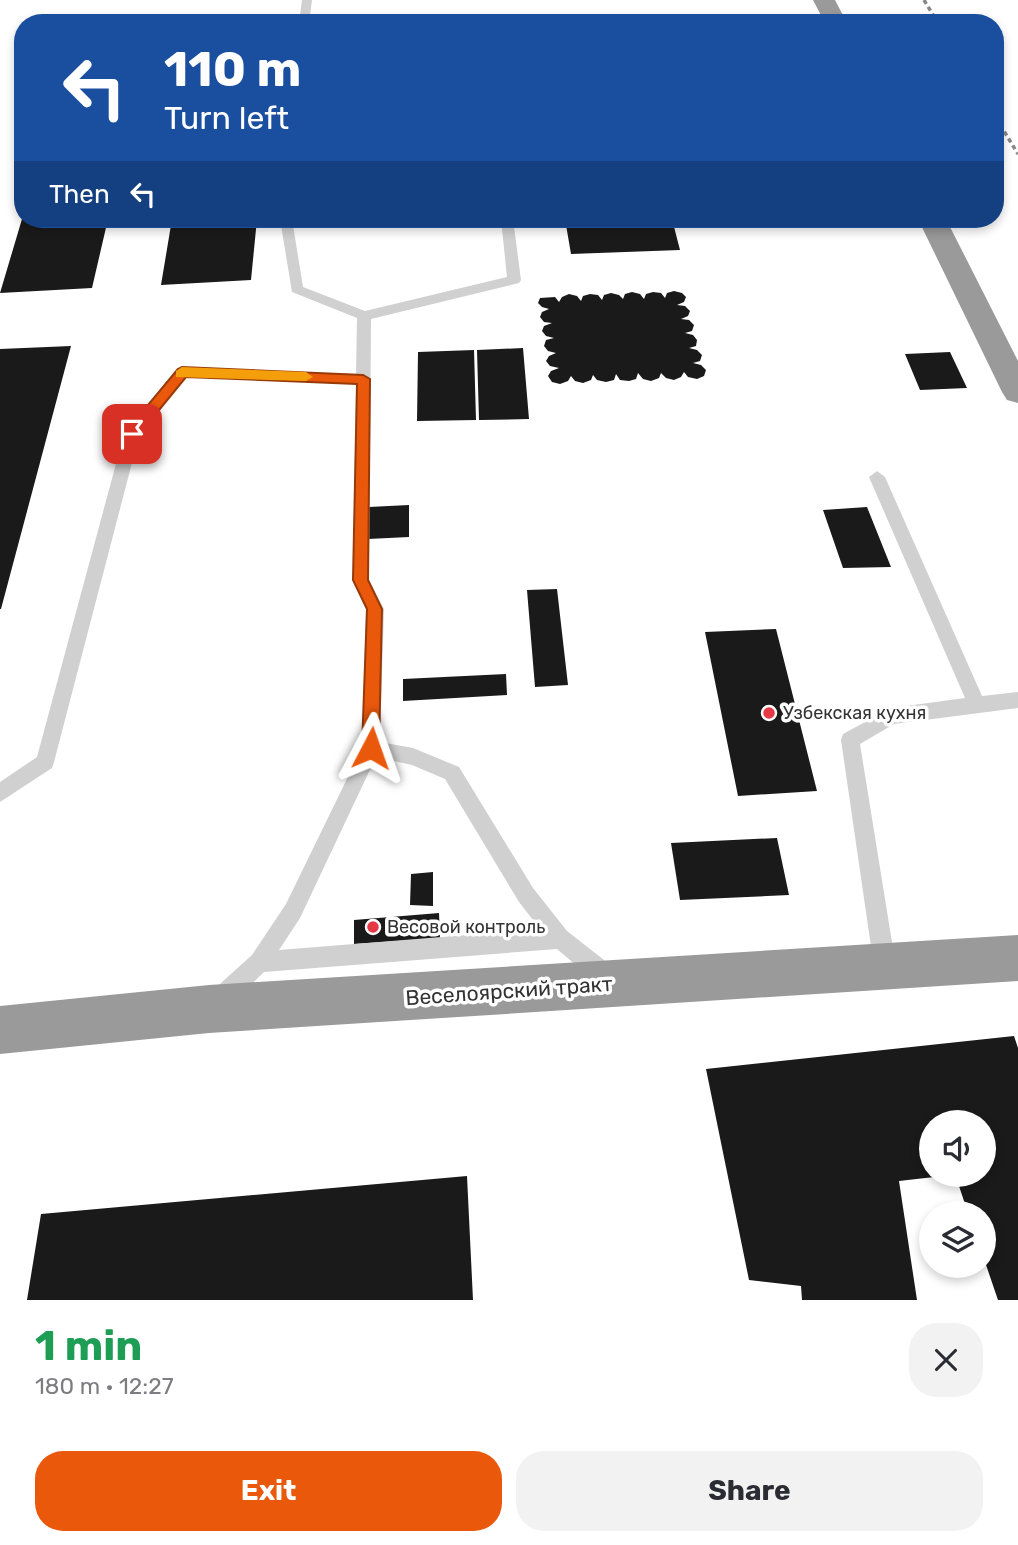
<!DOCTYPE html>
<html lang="en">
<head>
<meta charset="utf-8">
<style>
	body { margin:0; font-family:Rubik,sans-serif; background:#f2f2f3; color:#2b2b33; height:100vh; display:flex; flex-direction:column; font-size:26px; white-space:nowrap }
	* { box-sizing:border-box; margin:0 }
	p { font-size:23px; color:#7c7c81 }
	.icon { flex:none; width:38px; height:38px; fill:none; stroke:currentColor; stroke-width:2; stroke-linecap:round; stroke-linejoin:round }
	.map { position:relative; height:1300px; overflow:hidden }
	.side { display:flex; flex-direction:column; background:#fff; flex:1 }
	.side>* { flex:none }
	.hud { position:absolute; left:14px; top:14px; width:990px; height:214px; border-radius:28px; box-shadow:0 4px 10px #0003; background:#1a4fa0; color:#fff; overflow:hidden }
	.fabs { position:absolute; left:919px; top:1110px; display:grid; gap:14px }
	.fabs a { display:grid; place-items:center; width:77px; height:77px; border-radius:50%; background:#fff; box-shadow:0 4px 10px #0003; font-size:35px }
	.pin { position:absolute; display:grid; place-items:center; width:60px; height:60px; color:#fff; margin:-30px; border-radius:14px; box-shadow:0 4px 10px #0006 }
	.me { position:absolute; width:77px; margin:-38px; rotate:4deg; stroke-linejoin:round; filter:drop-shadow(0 0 5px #0008) }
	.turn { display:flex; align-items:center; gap:24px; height:147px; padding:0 35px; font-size:32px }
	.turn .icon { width:91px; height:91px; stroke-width:2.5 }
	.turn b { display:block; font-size:49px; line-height:60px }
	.then { display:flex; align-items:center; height:66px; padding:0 35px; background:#0003; gap:14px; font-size:26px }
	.round { display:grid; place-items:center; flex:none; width:74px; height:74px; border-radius:28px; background:#f2f2f3 }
	.headline { display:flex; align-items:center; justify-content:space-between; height:119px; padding:0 35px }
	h1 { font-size:42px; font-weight:700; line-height:52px; color:#1e9e55 }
	.action { display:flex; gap:14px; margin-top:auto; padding:14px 35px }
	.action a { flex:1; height:80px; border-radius:28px; background:#ea580c; color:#fff; font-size:28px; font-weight:700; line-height:80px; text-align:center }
	.action a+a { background:#f2f2f3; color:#2b2b33 }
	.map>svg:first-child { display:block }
	.building { fill:#1a1a1a }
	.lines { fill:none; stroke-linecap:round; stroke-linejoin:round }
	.lane { fill:#d0d0d0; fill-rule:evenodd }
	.highway { fill:#9a9a9a; fill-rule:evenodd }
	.rail { stroke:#888; stroke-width:3.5; stroke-dasharray:4.5 3.5; stroke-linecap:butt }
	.route { fill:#ea580c; stroke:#983908; stroke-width:2 }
	.slow { fill:#f59e0b }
	.poi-dot { fill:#e63946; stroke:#fff; stroke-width:2.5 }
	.labels { text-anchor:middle; stroke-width:7; stroke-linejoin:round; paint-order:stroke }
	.poi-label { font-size:18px; fill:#333; stroke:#fff; text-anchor:start }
	.near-street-label { font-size:21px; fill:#333; stroke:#fff }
</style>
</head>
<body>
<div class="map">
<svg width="1018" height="1300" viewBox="0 0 1018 1300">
	<rect width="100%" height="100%" fill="#fff"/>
	<path class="building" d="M 22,219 L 108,219 L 92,288 L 0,293 Z
		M 172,219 L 257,219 L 251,280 L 161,285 Z
		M 565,219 L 672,219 L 680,250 L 571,254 Z
		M 674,291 L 682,293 L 686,297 L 684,302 L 677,305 L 685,306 L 690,311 L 688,316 L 681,319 L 689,320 L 694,325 L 692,331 L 685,333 L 693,335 L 697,340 L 696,346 L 689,348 L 697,350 L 702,355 L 700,361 L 693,363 L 701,365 L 706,370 L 704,376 L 697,379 L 688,377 L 684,372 L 681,377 L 674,380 L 666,378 L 661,373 L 659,378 L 651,381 L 643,379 L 638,373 L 636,379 L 629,381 L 620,380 L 616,374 L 614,380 L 606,382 L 597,380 L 593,375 L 591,380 L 583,383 L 575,381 L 571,376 L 568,381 L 560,384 L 552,382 L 548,376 L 551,371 L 559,368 L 550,366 L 546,361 L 549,356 L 556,353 L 548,351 L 544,346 L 546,340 L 554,338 L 546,336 L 542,331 L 544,326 L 552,323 L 544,322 L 540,317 L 542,312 L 549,309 L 542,307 L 538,303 L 540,298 L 555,297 L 559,302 L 562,297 L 569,294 L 577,296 L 581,301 L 583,296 L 590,294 L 598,295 L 602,300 L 604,295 L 611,293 L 619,295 L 623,299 L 625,294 L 632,292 L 640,294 L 644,299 L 646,294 L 653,292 L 661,293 L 665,298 L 667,293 Z
		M 71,346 L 1,609 L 0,609 L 0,349 Z
		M 523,348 L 529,419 L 479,420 L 477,350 Z
		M 474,350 L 476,420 L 417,421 L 418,352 Z
		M 950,352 L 967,388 L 920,390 L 905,354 Z
		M 409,505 L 409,537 L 368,539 L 369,507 Z
		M 867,507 L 891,567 L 843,568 L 823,510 Z
		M 557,589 L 568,685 L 535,687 L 527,590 Z
		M 776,629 L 817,791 L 738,796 L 705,632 Z
		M 506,674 L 507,695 L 403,701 L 403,679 Z
		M 777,838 L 789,895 L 680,900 L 671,843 Z
		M 433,872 L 433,906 L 410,905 L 411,874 Z
		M 439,913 L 440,938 L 354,944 L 354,920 Z
		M 1014,1036 L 1018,1048 L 1018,1300 L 998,1300 L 984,1259 L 984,1213 L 968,1213 L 955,1174 L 984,1174 L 984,1122 L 931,1122 L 931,1174 L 943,1176 L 899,1181 L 917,1300 L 802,1300 L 801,1286 L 749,1280 L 706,1069 Z
		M 467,1176 L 473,1300 L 27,1300 L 41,1214 Z"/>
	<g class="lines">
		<path class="lane" d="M 302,0 L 312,0 L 309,23 L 299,23 Z
			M 280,219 L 292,219 L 303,287 L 365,311 L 507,277 L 501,219 L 513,219 L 521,280 L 519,283 L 371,319 L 369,580 L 384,609 L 380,742 L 413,748 L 459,767 L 533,888 L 567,931 L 613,967 L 616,975 L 613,983 L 605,986 L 597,983 L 557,949 L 264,972 L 227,1008 L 219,1011 L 211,1008 L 208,1000 L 211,992 L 252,955 L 286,904 L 362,748 L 366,609 L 353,580 L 356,384 L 186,377 L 139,436 L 54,762 L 52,768 L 0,802 L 0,782 L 37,757 L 124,434 L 177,368 L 356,374 L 357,318 L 292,292 ZM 376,757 L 412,765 L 445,779 L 519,902 L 540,929 L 279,950 L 300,918 Z
			M 877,471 L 885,477 L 982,696 L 1018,692 L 1018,708 L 894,724 L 860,744 L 896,967 L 892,974 L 885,978 L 878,974 L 874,967 L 841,740 L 843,734 L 891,708 L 965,698 L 869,477 Z"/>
		<path class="highway" d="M 813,0 L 835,0 L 847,23 L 825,23 Z
			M 918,219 L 946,219 L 1018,361 L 1018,403 L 1007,400 L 1002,392 Z
			M 1018,935 L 1018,981 L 209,1033 L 0,1054 L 0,1006 L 209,985 Z"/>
		<path class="rail" d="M 924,0 L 938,23
			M 996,118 L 1018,154"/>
	</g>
	<path class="route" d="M 182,367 L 363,375 L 370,379 L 368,580 L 382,609 L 379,748 L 377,753 L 371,756 L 365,753 L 362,748 L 367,609 L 353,580 L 357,384 L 186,377 L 137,437 L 127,437 L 127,430 L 178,369 Z"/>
	<path class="slow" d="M 182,367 L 306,372 L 313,377 L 306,381 L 176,377 L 176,371 Z"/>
	<g class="poi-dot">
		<circle cx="769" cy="713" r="7"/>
		<circle cx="373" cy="927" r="7"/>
	</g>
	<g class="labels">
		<g class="poi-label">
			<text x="783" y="719">Узбекская кухня</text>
			<text x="387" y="933">Весовой контроль</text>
		</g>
		<g class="near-street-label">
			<text transform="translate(509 991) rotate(-4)" y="7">Веселоярский тракт</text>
		</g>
	</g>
</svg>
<div class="fabs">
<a><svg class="icon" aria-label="sound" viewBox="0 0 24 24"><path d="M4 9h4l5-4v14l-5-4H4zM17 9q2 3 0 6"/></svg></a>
<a><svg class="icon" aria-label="layers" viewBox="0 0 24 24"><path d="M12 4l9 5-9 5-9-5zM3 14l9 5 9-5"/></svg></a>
</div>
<div class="pin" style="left:132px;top:434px;background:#d93025"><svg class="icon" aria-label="arrive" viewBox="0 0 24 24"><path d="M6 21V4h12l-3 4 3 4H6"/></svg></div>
<svg class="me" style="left:371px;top:748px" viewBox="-20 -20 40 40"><path d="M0-17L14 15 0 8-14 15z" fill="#ea580c" stroke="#fff" stroke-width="4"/></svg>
<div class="hud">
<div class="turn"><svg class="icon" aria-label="left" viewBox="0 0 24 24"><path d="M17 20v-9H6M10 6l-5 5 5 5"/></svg><div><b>110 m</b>Turn left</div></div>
<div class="then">Then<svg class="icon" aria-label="left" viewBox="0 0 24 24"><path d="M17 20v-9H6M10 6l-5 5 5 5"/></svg></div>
</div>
</div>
<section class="side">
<div class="headline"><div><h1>1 min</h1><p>180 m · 12:27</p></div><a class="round"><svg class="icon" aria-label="close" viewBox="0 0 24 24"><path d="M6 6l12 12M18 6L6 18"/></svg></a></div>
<div class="action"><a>Exit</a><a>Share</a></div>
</section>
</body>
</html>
